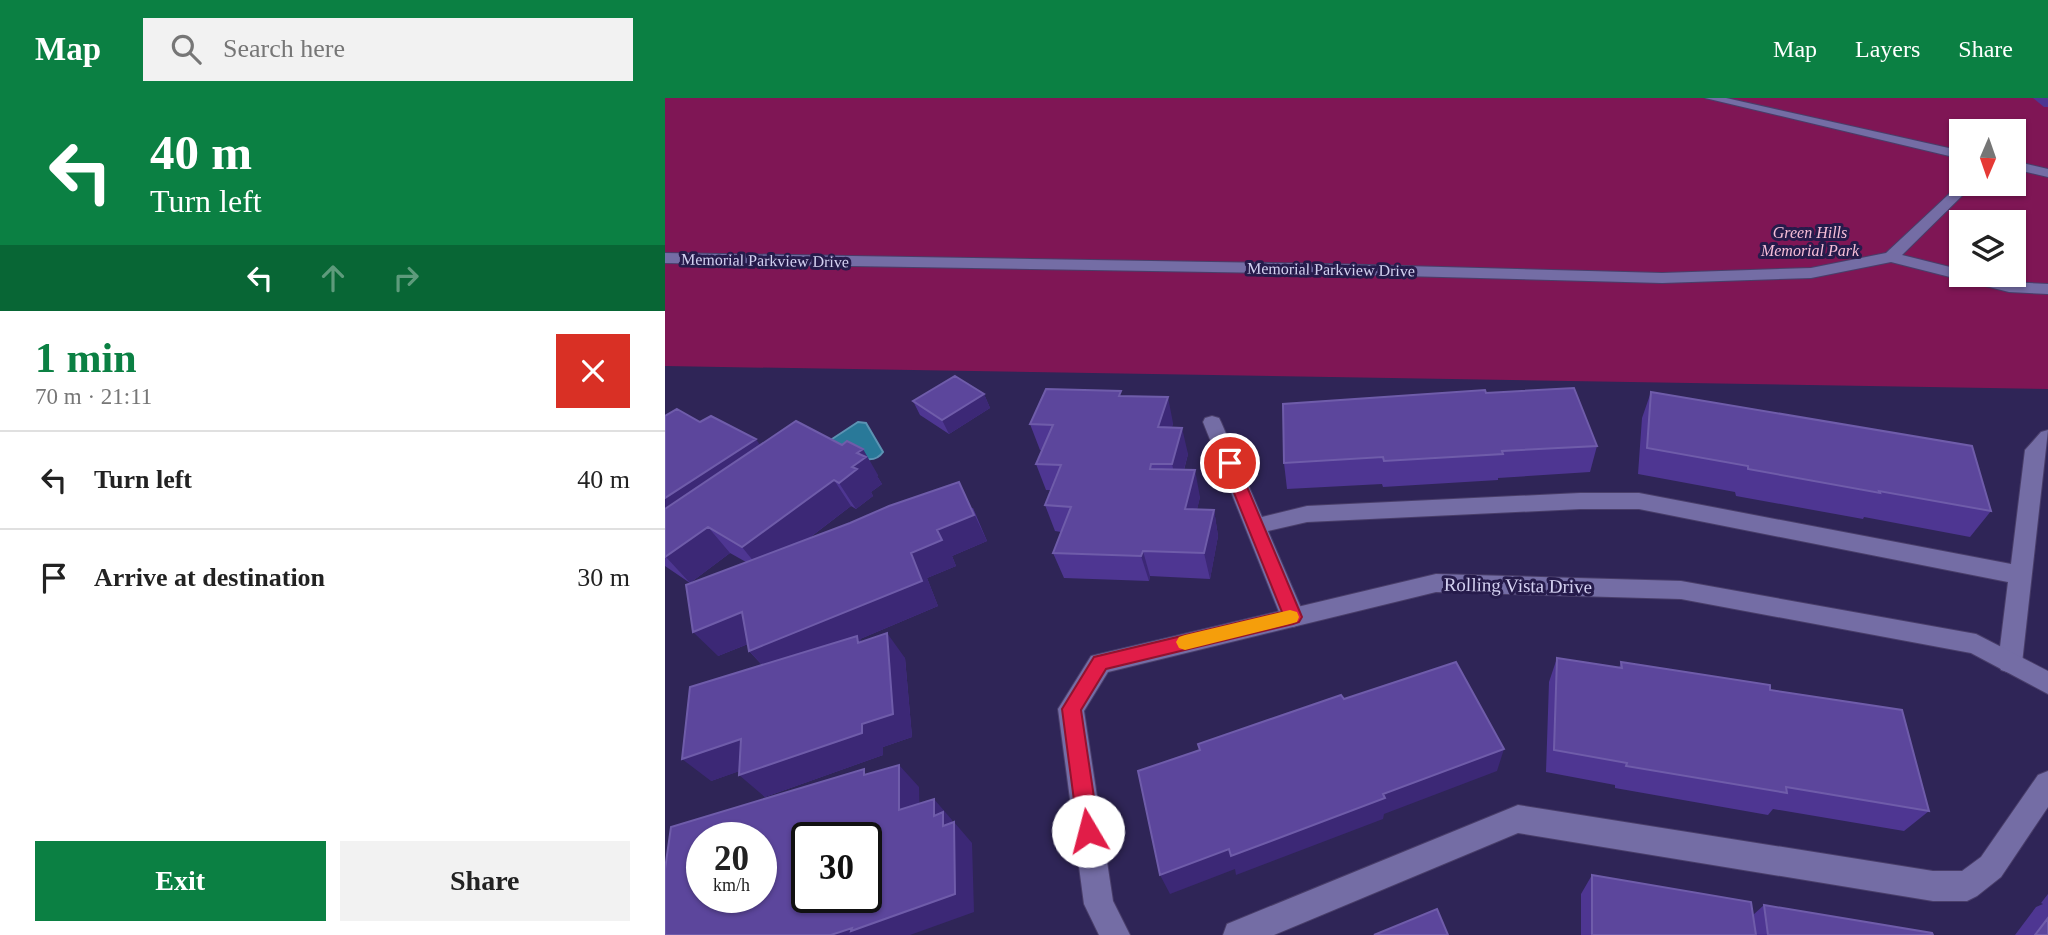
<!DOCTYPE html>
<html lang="en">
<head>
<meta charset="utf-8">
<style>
	body { margin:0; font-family:Georgia,serif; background:#f2f2f2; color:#222; height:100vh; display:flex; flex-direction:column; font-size:26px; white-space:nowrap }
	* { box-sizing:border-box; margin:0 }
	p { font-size:23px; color:#767676 }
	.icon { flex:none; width:38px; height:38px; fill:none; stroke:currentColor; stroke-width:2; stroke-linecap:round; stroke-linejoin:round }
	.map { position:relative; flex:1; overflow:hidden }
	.panel { display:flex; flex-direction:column; background:#fff; width:665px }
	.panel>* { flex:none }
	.guide { background:#0b8043; color:#fff; overflow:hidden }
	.needle { width:46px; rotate:182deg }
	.fabs { position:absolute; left:1284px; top:21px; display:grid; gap:14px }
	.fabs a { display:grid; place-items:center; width:77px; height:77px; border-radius:0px; background:#fff; box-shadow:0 2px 5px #0004; font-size:35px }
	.speed { position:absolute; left:21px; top:724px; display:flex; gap:14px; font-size:35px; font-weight:700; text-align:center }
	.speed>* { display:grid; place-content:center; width:91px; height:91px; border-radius:50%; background:#fff; box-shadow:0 2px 5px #0004; line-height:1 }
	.speed small { font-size:18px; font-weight:400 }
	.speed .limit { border:4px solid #111; border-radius:10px; background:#fff; color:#111 }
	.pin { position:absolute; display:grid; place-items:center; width:60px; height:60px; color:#fff; margin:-30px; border:4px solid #fff; border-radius:50%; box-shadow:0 2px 7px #0007 }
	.me { position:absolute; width:77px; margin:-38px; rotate:352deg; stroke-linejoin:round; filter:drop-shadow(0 0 5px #0008) }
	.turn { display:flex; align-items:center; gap:24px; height:147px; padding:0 35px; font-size:32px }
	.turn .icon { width:91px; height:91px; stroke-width:2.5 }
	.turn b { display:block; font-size:49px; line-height:60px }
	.lanes { display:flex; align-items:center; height:66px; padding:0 35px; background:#0003; justify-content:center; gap:35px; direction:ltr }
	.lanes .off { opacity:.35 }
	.round { display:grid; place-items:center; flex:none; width:74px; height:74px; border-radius:0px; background:#f2f2f2 }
	.headline { display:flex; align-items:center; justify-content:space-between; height:119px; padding:0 35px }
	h1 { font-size:42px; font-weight:700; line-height:52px; color:#0b8043 }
	.primary-button { display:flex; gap:14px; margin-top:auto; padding:14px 35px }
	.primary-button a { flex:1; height:80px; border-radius:0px; background:#0b8043; color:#fff; font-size:28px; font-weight:700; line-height:80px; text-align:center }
	.primary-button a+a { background:#f2f2f2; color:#222 }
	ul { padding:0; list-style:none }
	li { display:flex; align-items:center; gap:21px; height:98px; padding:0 35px; border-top:2px solid #e0e0e0 }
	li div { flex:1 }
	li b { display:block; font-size:26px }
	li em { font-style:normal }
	header { display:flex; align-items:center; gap:42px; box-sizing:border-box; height:98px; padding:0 35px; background:#0b8043; color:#fff }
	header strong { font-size:33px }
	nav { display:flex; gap:38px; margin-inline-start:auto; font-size:24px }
	.search { width:490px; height:63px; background:#f2f2f2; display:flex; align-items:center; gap:18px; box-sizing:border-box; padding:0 24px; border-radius:0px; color:#767676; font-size:26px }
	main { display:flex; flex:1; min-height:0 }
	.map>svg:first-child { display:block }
	.green { fill:#7f1655; fill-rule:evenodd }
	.water { fill:#297999; stroke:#5c93b3; stroke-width:2 }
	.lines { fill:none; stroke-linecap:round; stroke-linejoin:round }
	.service-casing { stroke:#493e6a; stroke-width:2 }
	.minor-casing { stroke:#493e6a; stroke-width:2 }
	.service { fill:#746da5; fill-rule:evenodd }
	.minor { fill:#746da5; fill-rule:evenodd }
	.wall { fill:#4e3692 }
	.shaded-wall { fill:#3c2876 }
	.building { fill:#5c469c; stroke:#6f5caa; stroke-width:2; fill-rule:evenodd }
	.route { fill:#e11d48; stroke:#92132f; stroke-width:2 }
	.slow { fill:#f59e0b }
	.labels { text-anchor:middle; stroke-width:6; stroke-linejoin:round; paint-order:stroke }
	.far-park-label { font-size:16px; font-style:italic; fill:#f7bed8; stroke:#261b4b }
	.far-street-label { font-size:16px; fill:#d4d1f1; stroke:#261b4b }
	.street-label { font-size:19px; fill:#d4d1f1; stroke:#261b4b }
</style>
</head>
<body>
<header>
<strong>Map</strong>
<div class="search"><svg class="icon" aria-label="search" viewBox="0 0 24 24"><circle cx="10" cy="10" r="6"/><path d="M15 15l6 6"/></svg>Search here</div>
<nav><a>Map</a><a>Layers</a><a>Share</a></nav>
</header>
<main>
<section class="panel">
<div class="guide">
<div class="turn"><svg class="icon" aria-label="left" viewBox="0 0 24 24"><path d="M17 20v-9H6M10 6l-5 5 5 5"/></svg><div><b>40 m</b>Turn left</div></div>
<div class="lanes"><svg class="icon" aria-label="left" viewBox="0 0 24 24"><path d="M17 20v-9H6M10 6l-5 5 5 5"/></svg><svg class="icon off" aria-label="ahead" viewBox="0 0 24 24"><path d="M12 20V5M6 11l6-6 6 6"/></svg><svg class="icon off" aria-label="right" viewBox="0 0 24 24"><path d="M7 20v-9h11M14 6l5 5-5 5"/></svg></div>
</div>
<div class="headline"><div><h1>1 min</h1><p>70 m · 21:11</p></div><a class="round" style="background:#d93025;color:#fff"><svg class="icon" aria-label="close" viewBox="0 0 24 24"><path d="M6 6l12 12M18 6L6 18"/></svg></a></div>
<ul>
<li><svg class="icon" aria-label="left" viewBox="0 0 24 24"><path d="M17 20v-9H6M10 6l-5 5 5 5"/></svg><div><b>Turn left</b></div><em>40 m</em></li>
<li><svg class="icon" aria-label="arrive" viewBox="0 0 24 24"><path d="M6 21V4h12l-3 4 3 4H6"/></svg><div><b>Arrive at destination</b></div><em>30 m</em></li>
</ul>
<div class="primary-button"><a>Exit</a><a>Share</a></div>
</section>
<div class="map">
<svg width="1383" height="837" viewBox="0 0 1383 837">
	<rect width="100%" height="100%" fill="#2f2557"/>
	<path class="green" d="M 0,0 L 1383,0 L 1383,291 L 0,268 ZM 1297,33 L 1349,33 L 1349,86 L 1297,86 ZM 1297,124 L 1349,124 L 1349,177 L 1297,177 Z"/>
	<path class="water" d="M 193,324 L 201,325 L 218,354 C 214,360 208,362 201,361 L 164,343 Z"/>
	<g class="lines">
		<g class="service-casing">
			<path id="service" d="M 1040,0 L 1061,0 L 1297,53 L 1297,61 Z
				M 1349,63 L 1383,71 L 1383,79 L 1349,71 Z
				M 1297,84 L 1297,86 L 1309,86 L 1237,157 L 1297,172 L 1297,177 L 1314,177 L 1344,184 L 1383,186 L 1383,196 L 1344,194 L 1226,164 L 1146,180 L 997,185 L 665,176 L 0,165 L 0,155 L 665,166 L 997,175 L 1146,170 L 1221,155 Z
				M 547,318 L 554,320 L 556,324 L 597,419 L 642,408 L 915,395 L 974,395 L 1346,466 L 1360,352 L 1376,334 L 1383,332 L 1357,565 L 1354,572 L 1345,575 L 1336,572 L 1333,565 L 1343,484 L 974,411 L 915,411 L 642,424 L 603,433 L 640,519 L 636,526 L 628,529 L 620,526 L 616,519 L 538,324 L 540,320 Z"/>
		</g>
		<g class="minor-casing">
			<path id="minor" d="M 771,476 L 1016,483 L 1311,536 L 1383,573 L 1383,596 L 1306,555 L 1016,501 L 771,494 L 443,574 L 419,613 L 448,803 L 465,837 L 434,837 L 419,806 L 393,611 L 426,558 Z
				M 1383,673 L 1383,709 L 1336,779 L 1312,798 L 1302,803 L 1268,803 L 853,735 L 609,837 L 558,837 L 562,826 L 853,707 L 1268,773 L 1297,773 L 1316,759 L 1373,677 Z"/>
		</g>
		<use href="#service" class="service"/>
		<use href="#minor" class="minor"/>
	</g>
	<path class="wall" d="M 1368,0 L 1383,0 L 1383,9 L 1379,9 Z
		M 986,294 L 1326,413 L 1305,439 L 1199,419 L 1198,421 L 1071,398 L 1070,394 L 973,376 L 977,320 Z
		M 821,295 L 932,348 L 925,374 L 833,380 L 833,382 L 718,389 L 717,386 L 622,391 L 619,365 Z
		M 319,296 L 325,310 L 284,336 L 255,317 L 248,303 Z
		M 457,298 L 508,325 L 507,329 L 523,356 L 519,372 L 535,399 L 532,411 L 549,412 L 553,438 L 545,481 L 485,478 L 484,483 L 399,480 L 388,455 L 396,434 L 390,433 L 380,407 L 386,392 L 381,392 L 371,366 L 377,353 L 375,352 L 365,326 Z
		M 0,318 L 35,324 L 95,348 L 213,377 L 212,378 L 217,386 L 206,394 L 208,398 L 191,411 L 186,408 L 143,441 L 308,410 L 322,443 L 287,458 L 291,468 L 262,480 L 273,508 L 195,541 L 197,544 L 240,560 L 247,639 L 218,649 L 218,657 L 100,699 L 74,673 L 46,683 L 97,567 L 84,553 L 83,546 L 53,558 L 81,464 L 65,455 L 25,485 L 0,468 Z
		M 892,560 L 954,570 L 956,564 L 1105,592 L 1264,713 L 1239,733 L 1108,711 L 1103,717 L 950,690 L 950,687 L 881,674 L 884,584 Z
		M 927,777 L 1088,817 L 1099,807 L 1268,837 L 916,837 L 916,796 Z
		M 1383,796 L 1383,837 L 1350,837 L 1371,809 L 1378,806 L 1376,805 Z"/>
	<path class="shaded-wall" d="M 319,296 L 325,310 L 284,336 L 277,322 Z
		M 503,299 L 508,325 L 500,355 L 493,329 Z
		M 517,330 L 523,356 L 513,393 L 507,366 Z
		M 91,341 L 109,368 L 0,442 L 0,400 Z
		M 198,351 L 213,377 L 212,378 L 217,386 L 206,394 L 208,398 L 191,411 L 174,385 L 187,369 L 192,355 Z
		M 530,372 L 535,399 L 526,437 L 520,411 Z
		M 169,382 L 186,408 L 98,475 L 77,449 Z
		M 294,384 L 322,443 L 287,458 L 291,468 L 262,480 L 273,508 L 195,541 L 211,562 L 107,577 L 84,553 L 246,455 L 272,432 Z
		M 549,412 L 553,438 L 545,481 L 539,455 Z
		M 43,429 L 65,455 L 25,485 L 1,459 Z
		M 478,453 L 485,478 L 484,483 L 476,458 Z
		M 77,514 L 100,539 L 53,558 L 28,534 Z
		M 222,535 L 240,560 L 247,639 L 218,649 L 218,657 L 100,699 L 74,677 L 197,626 Z
		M 76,641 L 101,664 L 46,683 L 17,661 Z
		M 839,651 L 832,673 L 719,716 L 718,721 L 571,777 L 570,771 L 505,796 L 495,777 Z
		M 234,667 L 254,689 L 255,732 L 234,712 Z
		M 269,701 L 287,722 L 287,725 L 289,724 L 307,745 L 309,814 L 245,837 L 166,837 L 269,718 Z"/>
	<path class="building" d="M 290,278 L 319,296 L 277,322 L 248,303 Z
		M 909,290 L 932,348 L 837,353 L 838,356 L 719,363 L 718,359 L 619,365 L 618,306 L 820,292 L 821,295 Z
		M 381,291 L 456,293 L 454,298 L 503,299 L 493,329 L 517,330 L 507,366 L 486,366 L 485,371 L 530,372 L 520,411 L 549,412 L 539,455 L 478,453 L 476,458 L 388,455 L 406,409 L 380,407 L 396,367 L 371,366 L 388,327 L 365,326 Z
		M 986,294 L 1307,348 L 1326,413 L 1214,393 L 1215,395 L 1083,371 L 1083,368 L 982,350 Z
		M 12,311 L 35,324 L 46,318 L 91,341 L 0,400 L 0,318 Z
		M 131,323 L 177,347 L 182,343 L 198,351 L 192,355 L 201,359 L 187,369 L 192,371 L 174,385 L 169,382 L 77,449 L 43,429 L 0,459 L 0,411 Z
		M 294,384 L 309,417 L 272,432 L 277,442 L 246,455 L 257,483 L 84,553 L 77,514 L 28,534 L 21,487 L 185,425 L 224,408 Z
		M 222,535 L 228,616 L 197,626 L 197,635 L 74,677 L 76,641 L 17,661 L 25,589 L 192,538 L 193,545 Z
		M 892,560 L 957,570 L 956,564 L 1105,587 L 1105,592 L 1237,612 L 1264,713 L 1121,689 L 1122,695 L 961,668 L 962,665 L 889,652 Z
		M 791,564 L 839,651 L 718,696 L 720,700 L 566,758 L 564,751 L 495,777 L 473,673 L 535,652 L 533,646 L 676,597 L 679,601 Z
		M 234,667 L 234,712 L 269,701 L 269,718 L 278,714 L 278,728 L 289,724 L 290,796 L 186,833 L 187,830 L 166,837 L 0,837 L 0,771 L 6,729 L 199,671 L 199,677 ZM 37,740 L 96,740 L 96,800 L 37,800 ZM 142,740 L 201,740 L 201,800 L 142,800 Z
		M 927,777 L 1086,804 L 1091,837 L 927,837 Z
		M 1099,807 L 1267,835 L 1268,837 L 1103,837 Z
		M 772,811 L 783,837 L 709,837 Z
		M 1383,820 L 1383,837 L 1370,837 Z"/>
	<path class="route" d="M 565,360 L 572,365 L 637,519 L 634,524 L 628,526 L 441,571 L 416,612 L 434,733 L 431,740 L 423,743 L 416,740 L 413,733 L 397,611 L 429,559 L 617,514 L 557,365 Z"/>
	<path class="slow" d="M 625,512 L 632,514 L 634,519 L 632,524 L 625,526 L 520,552 L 514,550 L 511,544 L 514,539 L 520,537 Z"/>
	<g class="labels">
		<g class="far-park-label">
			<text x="1145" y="140">Green Hills<tspan x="1145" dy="18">Memorial Park</tspan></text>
		</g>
		<g class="far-street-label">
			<text transform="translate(100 162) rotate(1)" y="6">Memorial Parkview Drive</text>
			<text transform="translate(666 171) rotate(1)" y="6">Memorial Parkview Drive</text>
		</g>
		<g class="street-label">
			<text transform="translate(853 487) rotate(1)" y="7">Rolling Vista Drive</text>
		</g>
	</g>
</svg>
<div class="fabs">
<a><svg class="needle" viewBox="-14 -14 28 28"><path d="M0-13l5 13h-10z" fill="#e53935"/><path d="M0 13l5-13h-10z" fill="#767676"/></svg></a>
<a><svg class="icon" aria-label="layers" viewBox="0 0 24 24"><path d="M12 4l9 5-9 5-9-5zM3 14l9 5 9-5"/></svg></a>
</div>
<div class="speed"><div>20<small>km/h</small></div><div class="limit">30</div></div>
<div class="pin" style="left:565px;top:365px;background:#d93025"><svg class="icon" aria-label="arrive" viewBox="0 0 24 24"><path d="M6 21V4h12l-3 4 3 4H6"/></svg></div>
<svg class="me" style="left:423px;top:733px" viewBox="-20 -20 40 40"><circle r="19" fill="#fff"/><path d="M0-13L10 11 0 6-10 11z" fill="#e11d48"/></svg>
</div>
</main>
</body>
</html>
